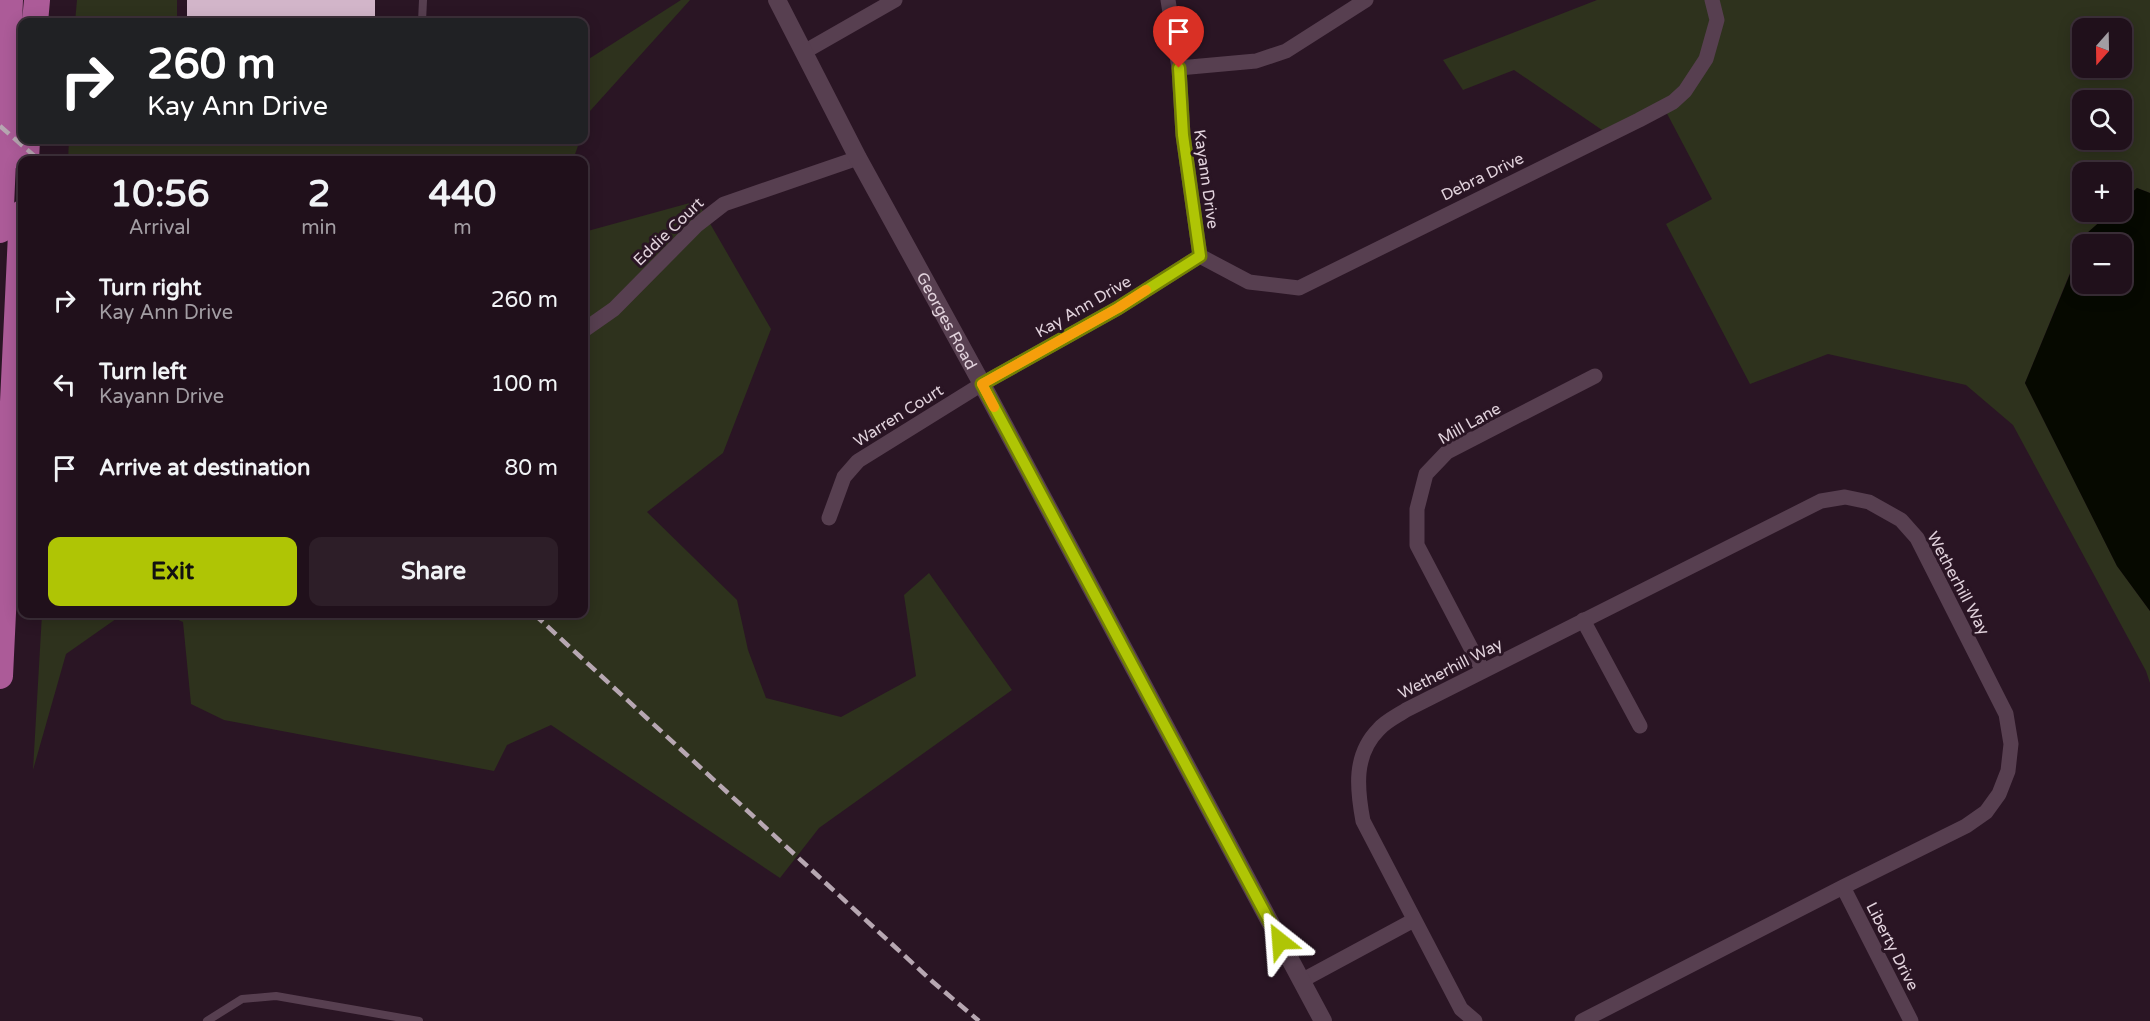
<!DOCTYPE html>
<html lang="en">
<head>
<meta charset="utf-8">
<style>
	body { margin:0; font-family:"Varela Round",sans-serif; background:#2d1e28; color:#f1f3f6; height:100vh; display:flex; flex-direction:column; font-size:22px; white-space:nowrap }
	* { box-sizing:border-box; margin:0 }
	p { font-size:20px; color:#a29da3 }
	.icon { flex:none; width:33px; height:33px; fill:none; stroke:currentColor; stroke-width:2; stroke-linecap:round; stroke-linejoin:round }
	.map { position:relative; flex:1; overflow:hidden }
	.panel { position:absolute; left:18px; top:156px; width:570px; height:462px; display:flex; flex-direction:column; background:#20101b; border-radius:12px; box-shadow:0 3px 15px #0003,0 0 0 2px #3d303a }
	.panel>* { flex:none }
	.banner { position:absolute; left:18px; top:18px; width:570px; height:126px; border-radius:12px; box-shadow:0 3px 15px #0003,0 0 0 2px #3d303a; background:#202124; color:#fff; overflow:hidden }
	.needle { width:39px; rotate:200deg }
	.tools { position:absolute; left:2072px; top:18px; display:grid; gap:12px }
	.tools a { display:grid; place-items:center; width:60px; height:60px; border-radius:12px; background:#20101b; box-shadow:0 3px 15px #0003,0 0 0 2px #3d303a; font-size:30px }
	.pin { position:absolute; display:grid; place-items:center; width:51px; height:51px; color:#fff; margin:-62px -26px; border-radius:50% 50% 50% 0; rotate:-45deg; box-shadow:0 0 6px #0007 }
	.pin .icon { rotate:45deg }
	.me { position:absolute; width:66px; margin:-33px; rotate:332deg; stroke-linejoin:round; filter:drop-shadow(0 0 4px #0008) }
	.turn { display:flex; align-items:center; gap:21px; height:126px; padding:0 30px; font-size:27px }
	.turn .icon { width:78px; height:78px; stroke-width:2.5 }
	.turn b { display:block; font-size:42px; line-height:51px }
	.eta { display:flex; justify-content:space-evenly; align-items:center; height:102px; text-align:center }
	.eta b { font-size:36px; font-weight:800; line-height:42px }
	.action { display:flex; gap:12px; margin-top:auto; padding:12px 30px }
	.action a { flex:1; height:69px; border-radius:12px; background:#afc505; color:#111; font-size:24px; font-weight:800; line-height:69px; text-align:center }
	.action a+a { background:#2d1e28; color:#f1f3f6 }
	ul { padding:0; list-style:none }
	li { display:flex; align-items:center; gap:18px; height:84px; padding:0 30px }
	li div { flex:1 }
	li b { display:block; font-size:22px }
	li em { font-style:normal }
	.map>svg:first-child { display:block }
	.green { fill:#2e321d; fill-rule:evenodd }
	.water { fill:#060900 }
	.building { fill:#d2b5c9 }
	.lines { fill:none; stroke-linecap:round; stroke-linejoin:round }
	.service { stroke:#573f50; stroke-width:8 }
	.minor { stroke:#573f50; stroke-width:15 }
	.tertiary { stroke:#573f50; stroke-width:18 }
	.trunk { stroke:#ac5b98; stroke-width:26 }
	.rail { stroke:#b7a7b2; stroke-width:4.5; stroke-dasharray:12 6; stroke-linecap:butt }
	.route-casing { stroke:#728003; stroke-width:15 }
	.route { stroke:#afc505; stroke-width:10 }
	.slow { stroke:#f59e0b; stroke-width:10 }
	.labels { text-anchor:middle; stroke-width:6; stroke-linejoin:round; paint-order:stroke }
	.street-label { font-size:16px; fill:#e2d3dd; stroke:#2a1524 }
</style>
</head>
<body>
<div class="map">
<svg width="2150" height="1021" viewBox="0 0 2150 1021">
	<rect width="100%" height="100%" fill="#2a1524"/>
	<path class="green" d="M 77,0 L 177,0 L 177,22 L 75,22 Z
		M 681,0 L 690,0 L 590,111 L 584,130 L 584,62 Z
		M 1597,0 L 2150,0 L 2150,193 L 2137,188 L 2121,202 L 2121,172 L 2082,172 L 2082,212 L 2111,212 L 2086,234 L 2025,383 L 2117,566 L 2150,611 L 2150,683 L 2146,671 L 2013,425 L 1966,385 L 1828,354 L 1750,384 L 1666,224 L 1712,199 L 1662,104 L 1605,132 L 1514,70 L 1463,90 L 1443,60 ZM 2082,28 L 2121,28 L 2121,68 L 2082,68 ZM 2082,100 L 2121,100 L 2121,140 L 2082,140 Z
		M 69,140 L 580,140 L 573,160 L 68,160 Z
		M 697,201 L 771,329 L 723,453 L 647,512 L 737,600 L 748,650 L 766,698 L 841,717 L 916,676 L 904,595 L 929,573 L 1012,690 L 819,828 L 780,878 L 551,725 L 507,745 L 494,771 L 224,720 L 191,704 L 183,622 L 165,614 L 584,614 L 584,232 Z
		M 42,614 L 123,614 L 66,654 L 33,770 Z"/>
	<path class="water" d="M 2137,188 L 2150,193 L 2150,611 L 2117,566 L 2025,383 L 2082,245 L 2082,284 L 2121,284 L 2121,244 L 2082,244 L 2086,234 L 2111,212 L 2121,212 L 2121,202 Z"/>
	<path class="building" d="M 187,0 L 375,0 L 375,22 L 187,22 Z"/>
	<g class="lines">
		<path class="service" d="M 422,22 L 423,0
			M 207,1021 L 242,999 L 276,996 L 419,1021"/>
		<path class="minor" d="M 1168,0 L 1179,68 L 1183,135 L 1200,256
			M 804,52 L 895,0
			M 1179,68 L 1256,61 L 1286,51 L 1366,0
			M 1200,256 L 1249,282 L 1299,288 L 1639,120 L 1673,102 L 1685,91 L 1706,59 L 1717,20 L 1712,0
			M 584,330 L 614,309 L 697,225 L 724,204 L 858,158
			M 829,518 L 844,477 L 858,461 L 982,384 L 1118,308 L 1200,256
			M 1583,620 L 1640,726
			M 1483,671 L 1417,545 L 1417,509 L 1426,474 L 1447,452 L 1595,376
			M 1843,887 L 1911,1021
			M 1301,981 L 1414,920
			M 1475,1021 L 1461,1009 L 1363,821 C 1357,789 1353,755 1379,729 C 1386,721 1397,716 1406,710 L 1821,501 L 1845,497 L 1869,502 L 1901,520 L 1917,538 L 2006,714 L 2011,744 L 2008,771 L 1999,794 L 1986,812 L 1966,826 L 1843,887 L 1582,1021"/>
		<path class="tertiary" id="s1" d="M 777,0 L 858,158 L 982,384 L 1323,1021"/>
		<path class="trunk" d="M 35,22 L 37,0
			M 26,160 L 27,140
			M 0,230 L 10,0
			M 0,676 L 22,213"/>
		<path class="rail" d="M 0,126 L 39,160
			M 534,614 L 933,982 L 979,1021"/>
	</g>
	<g class="lines">
		<g class="route-casing">
			<path id="route" d="M 1179,68 L 1183,135 L 1200,256 L 1118,308 L 982,384 L 1280,941"/>
		</g>
		<use href="#route" class="route"/>
		<path class="slow" d="M 994,407 L 982,384 L 1118,308 L 1146,290"/>
	</g>
	<g class="labels">
		<g class="street-label">
			<text transform="translate(1482 176) rotate(-26)" y="6">Debra Drive</text>
			<text transform="translate(1207 179) rotate(82)" y="6">Kayann Drive</text>
			<text transform="translate(668 231) rotate(-44)" y="6">Eddie Court</text>
			<text transform="translate(1083 306) rotate(-30)" y="6">Kay Ann Drive</text>
			<text dy="6" stroke="none"><textPath href="#s1" startOffset="363">Georges Road</textPath></text>
			<text transform="translate(898 415) rotate(-32)" y="6">Warren Court</text>
			<text transform="translate(1469 423) rotate(-29)" y="6">Mill Lane</text>
			<text transform="translate(1959 583) rotate(62)" y="6">Wetherhill Way</text>
			<text transform="translate(1450 668) rotate(-27)" y="6">Wetherhill Way</text>
			<text transform="translate(1893 946) rotate(63)" y="6">Liberty Drive</text>
		</g>
	</g>
</svg>
<div class="tools">
<a><svg class="needle" viewBox="-14 -14 28 28"><path d="M0-13l5 13h-10z" fill="#e53935"/><path d="M0 13l5-13h-10z" fill="#a29da3"/></svg></a>
<a><svg class="icon" aria-label="search" viewBox="0 0 24 24"><circle cx="10" cy="10" r="6"/><path d="M15 15l6 6"/></svg></a>
<a>+</a>
<a>−</a>
</div>
<div class="pin" style="left:1179px;top:68px;background:#d93025"><svg class="icon" aria-label="arrive" viewBox="0 0 24 24"><path d="M6 21V4h12l-3 4 3 4H6"/></svg></div>
<svg class="me" style="left:1280px;top:941px" viewBox="-20 -20 40 40"><path d="M0-17L14 15 0 8-14 15z" fill="#afc505" stroke="#fff" stroke-width="4"/></svg>
<div class="banner">
<div class="turn"><svg class="icon" aria-label="right" viewBox="0 0 24 24"><path d="M7 20v-9h11M14 6l5 5-5 5"/></svg><div><b>260 m</b>Kay Ann Drive</div></div>
</div>
<section class="panel">
<div class="eta">
<div><b>10:56</b><p>Arrival</p></div>
<div><b>2</b><p>min</p></div>
<div><b>440</b><p>m</p></div>
</div>
<ul>
<li><svg class="icon" aria-label="right" viewBox="0 0 24 24"><path d="M7 20v-9h11M14 6l5 5-5 5"/></svg><div><b>Turn right</b><p>Kay Ann Drive</p></div><em>260 m</em></li>
<li><svg class="icon" aria-label="left" viewBox="0 0 24 24"><path d="M17 20v-9H6M10 6l-5 5 5 5"/></svg><div><b>Turn left</b><p>Kayann Drive</p></div><em>100 m</em></li>
<li><svg class="icon" aria-label="arrive" viewBox="0 0 24 24"><path d="M6 21V4h12l-3 4 3 4H6"/></svg><div><b>Arrive at destination</b></div><em>80 m</em></li>
</ul>
<div class="action"><a>Exit</a><a>Share</a></div>
</section>
</div>
</body>
</html>
